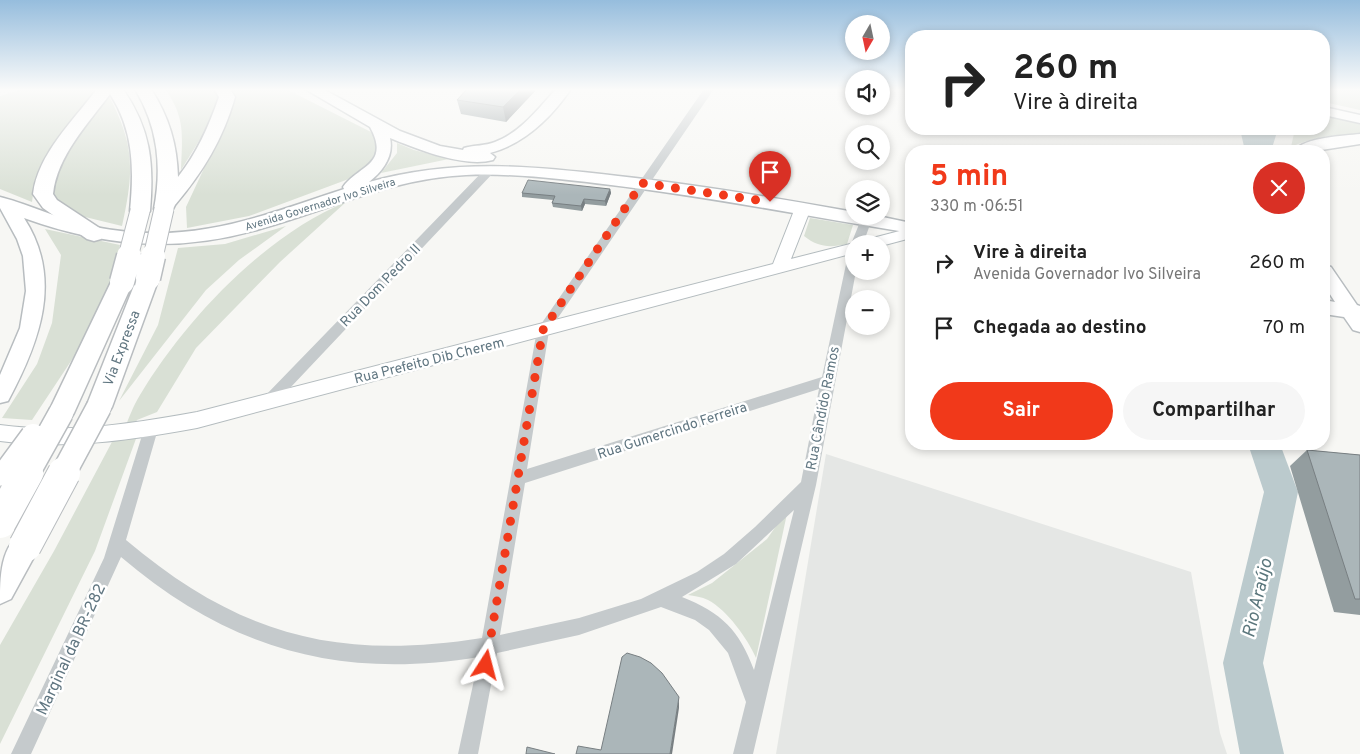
<!DOCTYPE html>
<html lang="pt">
<head>
<meta charset="utf-8">
<style>
	body { margin:0; font-family:Overpass,sans-serif; background:#f6f6f6; color:#222; height:100vh; display:flex; flex-direction:column; font-size:19px; white-space:nowrap }
	* { box-sizing:border-box; margin:0 }
	p { font-size:16px; color:#767676 }
	.icon { flex:none; width:28px; height:28px; fill:none; stroke:currentColor; stroke-width:2; stroke-linecap:round; stroke-linejoin:round }
	.map { position:relative; flex:1; overflow:hidden }
	.details { position:absolute; left:905px; top:145px; width:425px; height:305px; display:flex; flex-direction:column; background:#fff; border-radius:20px; box-shadow:0 2px 8px #0003 }
	.details>* { flex:none }
	.banner { position:absolute; left:905px; top:30px; width:425px; height:105px; border-radius:20px; box-shadow:0 2px 8px #0003; background:#fff; color:#222; overflow:hidden }
	.needle { width:32px; rotate:189deg }
	.tools { position:absolute; left:845px; top:15px; display:grid; gap:10px }
	.tools a { display:grid; place-items:center; width:45px; height:45px; border-radius:50%; background:#fff; box-shadow:0 2px 8px #0003; font-size:25px }
	.pin { position:absolute; display:grid; place-items:center; width:42px; height:42px; color:#fff; margin:-51px -21px; border-radius:50% 50% 50% 0; rotate:-45deg; box-shadow:0 0 5px #0007 }
	.pin .icon { rotate:45deg }
	.me { position:absolute; width:55px; margin:-28px; rotate:9deg; stroke-linejoin:round; filter:drop-shadow(0 0 4px #0008) }
	.turn { display:flex; align-items:center; gap:18px; height:105px; padding:0 25px; font-size:22px }
	.turn .icon { width:65px; height:65px; stroke-width:2.5 }
	.turn b { display:block; font-size:35px; line-height:42px }
	.round { display:grid; place-items:center; flex:none; width:52px; height:52px; border-radius:26px; background:#f6f6f6 }
	.headline { display:flex; align-items:center; justify-content:space-between; height:85px; padding:0 25px }
	h1 { font-size:30px; font-weight:700; line-height:38px; color:#f1391a }
	.action { display:flex; gap:10px; margin-top:auto; padding:10px 25px }
	.action a { flex:1; height:58px; border-radius:30px; background:#f1391a; color:#fff; font-size:20px; font-weight:700; line-height:58px; text-align:center }
	.action a+a { background:#f6f6f6; color:#222 }
	ul { padding:0; list-style:none }
	li { display:flex; align-items:center; gap:15px; height:65px; padding:0 25px }
	li div { flex:1 }
	li b { display:block; font-size:19px }
	li em { font-style:normal }
	.map>svg:first-child { display:block }
	.built { fill:#e5e7e5 }
	.green { fill:#d9e0d5 }
	.water { fill:#bbcacd }
	.lines { fill:none; stroke-linecap:round; stroke-linejoin:round }
	.river { fill:#bbcacd; fill-rule:evenodd }
	.secondary-casing { stroke:#b4bcbf; stroke-width:2 }
	.primary-casing { stroke:#b8bdc0; stroke-width:3 }
	.motorway-casing { stroke:#b9bdc0; stroke-width:3 }
	.minor { fill:#c5cacc; fill-rule:evenodd }
	.secondary { fill:#fff; fill-rule:evenodd }
	.primary { fill:#fff; fill-rule:evenodd }
	.motorway { fill:#fff; fill-rule:evenodd }
	.motorway-bridge-far2-casing { stroke:#b9bdc0; stroke-width:21; stroke-linecap:butt }
	.motorway-bridge-far1-casing { stroke:#b9bdc0; stroke-width:27; stroke-linecap:butt }
	.motorway-bridge-casing { stroke:#b9bdc0; stroke-width:34; stroke-linecap:butt }
	.motorway-bridge-far2 { stroke:#fff; stroke-width:19 }
	.motorway-bridge-far1 { stroke:#fff; stroke-width:24 }
	.motorway-bridge { stroke:#fff; stroke-width:32 }
	.wall { fill:#939d9f }
	.shaded-wall { fill:#787f82 }
	.building { fill:#abb6b9; stroke:#787f82 }
	.route { stroke:#f1391a; stroke-width:9; stroke-dasharray:0 16.2 }
	.labels { text-anchor:middle; stroke-width:5; stroke-linejoin:round; paint-order:stroke }
	.far-street-label { font-size:11px; fill:#607681; stroke:#fff }
	.street-label { font-size:14px; fill:#607681; stroke:#fff }
	.near-street-label { font-size:16px; fill:#607681; stroke:#fff }
	.near-water-label { font-size:18px; font-style:italic; fill:#5a767c; stroke:#fff }
</style>
</head>
<body>
<div class="map">
<svg width="1360" height="754" viewBox="0 0 1360 754">
	<rect width="100%" height="100%" fill="#f7f7f4"/>
	<path class="built" d="M 826,454 L 1191,572 L 1220,733 L 1227,754 L 776,754 Z"/>
	<path class="green" d="M 23,89 L 95,89 L 35,180 L 32,202 L 0,189 L 0,96 Z
		M 165,89 L 216,89 L 220,97 L 212,120 L 181,170 C 182,136 186,118 165,89 Z
		M 231,89 L 286,89 L 373,133 L 382,148 L 365,170 L 346,180 L 249,216 L 187,228 L 186,207 L 228,117 L 234,96 Z
		M 1324,89 L 1360,89 L 1360,110 L 1324,102 Z
		M 109,96 C 135,146 134,171 122,226 L 81,216 L 57,204 L 50,186 L 57,165 Z
		M 1324,115 L 1360,123 L 1360,135 C 1336,134 1313,137 1291,147 L 1295,129 L 1324,129 Z
		M 397,143 L 414,150 L 449,159 L 381,173 L 397,153 Z
		M 346,202 L 280,262 L 196,348 L 157,412 L 137,420 L 133,428 L 124,430 C 129,418 133,406 140,395 C 185,320 264,236 346,202 Z
		M 810,218 L 853,225 L 847,244 C 829,248 818,247 804,236 Z
		M 286,226 L 239,260 L 206,290 L 119,401 L 158,325 L 178,248 L 225,244 Z
		M 45,229 L 120,245 L 109,290 L 79,349 L 32,420 L 2,418 L 37,364 L 52,323 L 61,255 Z
		M 137,436 L 95,551 L 0,744 L 0,645 L 54,551 L 113,440 Z
		M 788,509 L 756,658 C 748,639 727,610 708,600 C 702,597 694,596 688,595 L 712,583 L 767,539 Z"/>
	<path class="water" d="M 1240,129 L 1278,129 L 1271,151 L 1245,151 Z"/>
	<g class="lines">
		<path class="river" d="M 1248,444 L 1280,444 L 1298,492 L 1263,663 L 1284,754 L 1240,754 L 1223,663 L 1264,492 Z"/>
		<g class="secondary-casing">
			<path id="secondary" d="M 803,203 L 811,208 L 791,259 L 854,243 L 857,244 L 854,244 L 854,253 L 197,428 C 131,440 67,450 0,441 L 0,425 C 67,434 131,424 197,412 L 773,264 L 795,208 Z
				M 911,228 L 911,238 L 881,246 L 881,244 L 863,244 L 865,240 Z"/>
		</g>
		<g class="primary-casing">
			<path id="primary" d="M 305,89 L 323,89 L 400,131 L 440,146 L 463,150 L 464,148 C 475,145 485,146 495,142 C 521,132 538,109 556,89 L 571,89 C 551,118 524,144 490,153 L 495,157 L 493,160 C 464,168 417,149 390,138 C 394,156 383,171 369,182 C 455,158 531,166 618,176 C 691,184 764,196 837,209 L 854,212 L 854,216 L 878,216 L 911,223 L 911,233 C 811,217 712,197 611,185 C 562,179 514,173 466,175 C 393,178 329,210 260,229 C 177,253 105,247 24,218 C 64,279 39,343 8,401 L 0,403 L 0,375 L 20,328 L 26,291 L 23,256 L 17,239 L 0,208 L 0,197 C 32,205 62,221 95,227 C 190,246 256,218 344,189 L 343,187 C 357,166 391,165 370,127 Z
				M 1324,107 L 1360,115 L 1360,123 L 1324,115 Z
				M 1360,134 L 1360,144 L 1315,151 L 1294,151 C 1304,137 1344,136 1360,134 Z
				M 1324,265 L 1331,267 L 1357,305 L 1360,306 L 1360,332 L 1353,330 L 1344,317 L 1324,314 L 1324,300 L 1335,302 L 1324,285 Z"/>
		</g>
		<g class="motorway-casing">
			<path id="motorway" d="M 97,89 L 123,89 C 151,130 154,163 150,211 L 147,215 L 140,217 L 133,215 L 130,211 C 134,169 134,131 110,94 C 88,124 57,156 53,194 L 57,200 L 101,229 L 104,234 L 101,239 L 94,241 L 87,239 L 43,208 L 33,194 C 38,154 73,121 97,89 Z
				M 135,89 L 151,89 C 169,117 177,144 178,177 C 197,153 209,126 219,97 L 214,89 L 230,89 L 235,97 C 223,139 203,172 175,205 L 171,213 L 164,215 L 157,213 L 154,209 C 162,166 158,127 135,89 Z
				M 148,271 L 156,273 L 159,278 L 112,407 L 108,414 L 99,417 L 90,414 L 86,407 L 137,278 L 140,273 Z
				M 122,275 L 130,277 L 133,282 L 74,413 L 70,420 L 61,423 L 52,420 L 48,413 L 111,282 L 114,277 Z
				M 25,532 L 36,536 L 40,546 L 11,599 L 0,604 C 0,578 0,543 25,532 Z"/>
		</g>
		<path class="minor" d="M 704,89 L 714,89 L 549,331 L 527,469 L 822,377 L 848,255 L 854,251 L 854,271 L 856,271 L 816,485 L 753,754 L 733,754 L 746,702 L 728,653 L 709,630 L 695,620 L 661,607 L 579,635 L 497,653 L 478,754 L 458,754 L 479,657 C 339,680 229,649 121,557 L 31,754 L 11,754 L 104,558 L 144,429 L 146,425 L 156,425 L 158,429 L 126,540 C 239,635 336,661 482,638 L 537,330 ZM 819,389 L 801,482 L 755,527 L 724,554 L 697,572 L 641,599 L 579,618 L 500,635 L 525,483 ZM 794,510 L 754,670 C 739,630 722,613 682,597 L 736,564 Z
			M 491,166 L 496,169 L 495,171 L 273,406 L 263,406 L 261,402 L 263,398 L 487,167 Z
			M 862,217 L 870,217 L 872,219 L 863,244 L 854,244 L 853,247 L 851,244 Z"/>
		<use href="#secondary" class="secondary"/>
		<use href="#primary" class="primary"/>
		<use href="#motorway" class="motorway"/>
		<g class="motorway-bridge-far2-casing">
			<path id="motorway-bridge-far2" d="M 128,257 L 140,211
				M 153,257 L 164,209"/>
		</g>
		<g class="motorway-bridge-far1-casing">
			<path id="motorway-bridge-far1" d="M 148,278 L 153,256
				M 122,282 L 129,256
				M 5,474 L 33,436
				M 27,474 L 61,413
				M 63,474 L 99,407"/>
		</g>
		<g class="motorway-bridge-casing">
			<path id="motorway-bridge" d="M 0,522 L 27,473
				M 25,546 L 64,473"/>
		</g>
		<use href="#motorway-bridge-far2" class="motorway-bridge-far2"/>
		<use href="#motorway-bridge-far1" class="motorway-bridge-far1"/>
		<use href="#motorway-bridge" class="motorway-bridge"/>
	</g>
	<path class="wall" d="M 467,89 L 537,89 L 506,122 L 461,114 L 457,100 Z
		M 610,189 L 611,193 L 606,206 L 585,204 L 582,211 L 553,207 L 552,203 L 553,200 L 522,197 L 522,193 Z
		M 1307,450 L 1360,455 L 1360,615 L 1334,612 L 1290,466 Z"/>
	<path class="shaded-wall" d="M 521,89 L 537,89 L 506,122 L 503,107 Z
		M 610,189 L 611,193 L 606,206 L 605,201 Z
		M 584,199 L 585,204 L 582,211 L 581,206 Z
		M 679,697 L 679,708 L 672,754 L 670,754 Z"/>
	<path class="building" d="M 467,89 L 521,89 L 503,107 L 457,100 Z
		M 528,180 L 610,189 L 605,201 L 584,199 L 581,206 L 552,203 L 555,196 L 522,193 Z
		M 1307,450 L 1360,455 L 1360,599 L 1355,599 Z
		M 627,653 L 640,657 L 651,663 L 662,673 L 679,697 L 670,754 L 576,754 L 578,746 L 601,750 L 622,657 Z
		M 527,747 L 555,754 L 526,754 Z"/>
	<linearGradient id="sky" x2="0" y2="1"><stop stop-color="#96bddd"/><stop offset="0.46" stop-color="#fbfbfa"/><stop offset="1" stop-color="#fbfbfa" stop-opacity="0"/></linearGradient>
	<rect width="1360" height="195" fill="url(#sky)"/>
	<g class="lines">
		<path class="route" d="M 486,665 L 543,330 L 642,183 L 770,202"/>
	</g>
	<g class="labels">
		<g class="far-street-label">
			<text transform="translate(320 204) rotate(-17)" y="4">Avenida Governador Ivo Silveira</text>
		</g>
		<g class="street-label">
			<text transform="translate(380 285) rotate(-46)" y="5">Rua Dom Pedro II</text>
			<text transform="translate(121 348) rotate(-69)" y="5">Via Expressa</text>
			<text transform="translate(429 360) rotate(-14)" y="5">Rua Prefeito Dib Cherem</text>
			<text transform="translate(822 408) rotate(-79)" y="5">Rua Cândido Ramos</text>
			<text transform="translate(672 430) rotate(-18)" y="5">Rua Gumercindo Ferreira</text>
		</g>
		<g class="near-street-label">
			<text transform="translate(70 649) rotate(-65)" y="6">Marginal da BR-282</text>
		</g>
		<g class="near-water-label">
			<text transform="translate(1257 598) rotate(-77)" y="6">Rio Araújo</text>
		</g>
	</g>
</svg>
<div class="tools">
<a><svg class="needle" viewBox="-14 -14 28 28"><path d="M0-13l5 13h-10z" fill="#e53935"/><path d="M0 13l5-13h-10z" fill="#767676"/></svg></a>
<a><svg class="icon" aria-label="sound" viewBox="0 0 24 24"><path d="M4 9h4l5-4v14l-5-4H4zM17 9q2 3 0 6"/></svg></a>
<a><svg class="icon" aria-label="search" viewBox="0 0 24 24"><circle cx="10" cy="10" r="6"/><path d="M15 15l6 6"/></svg></a>
<a><svg class="icon" aria-label="layers" viewBox="0 0 24 24"><path d="M12 4l9 5-9 5-9-5zM3 14l9 5 9-5"/></svg></a>
<a>+</a>
<a>−</a>
</div>
<div class="pin" style="left:770px;top:202px;background:#d93025"><svg class="icon" aria-label="arrive" viewBox="0 0 24 24"><path d="M6 21V4h12l-3 4 3 4H6"/></svg></div>
<svg class="me" style="left:486px;top:665px" viewBox="-20 -20 40 40"><path d="M0-17L14 15 0 8-14 15z" fill="#f1391a" stroke="#fff" stroke-width="4"/></svg>
<div class="banner">
<div class="turn"><svg class="icon" aria-label="right" viewBox="0 0 24 24"><path d="M7 20v-9h11M14 6l5 5-5 5"/></svg><div><b>260 m</b>Vire à direita</div></div>
</div>
<section class="details">
<div class="headline"><div><h1>5 min</h1><p>330 m · 06:51</p></div><a class="round" style="background:#d93025;color:#fff"><svg class="icon" aria-label="close" viewBox="0 0 24 24"><path d="M6 6l12 12M18 6L6 18"/></svg></a></div>
<ul>
<li><svg class="icon" aria-label="right" viewBox="0 0 24 24"><path d="M7 20v-9h11M14 6l5 5-5 5"/></svg><div><b>Vire à direita</b><p>Avenida Governador Ivo Silveira</p></div><em>260 m</em></li>
<li><svg class="icon" aria-label="arrive" viewBox="0 0 24 24"><path d="M6 21V4h12l-3 4 3 4H6"/></svg><div><b>Chegada ao destino</b></div><em>70 m</em></li>
</ul>
<div class="action"><a>Sair</a><a>Compartilhar</a></div>
</section>
</div>
</body>
</html>
